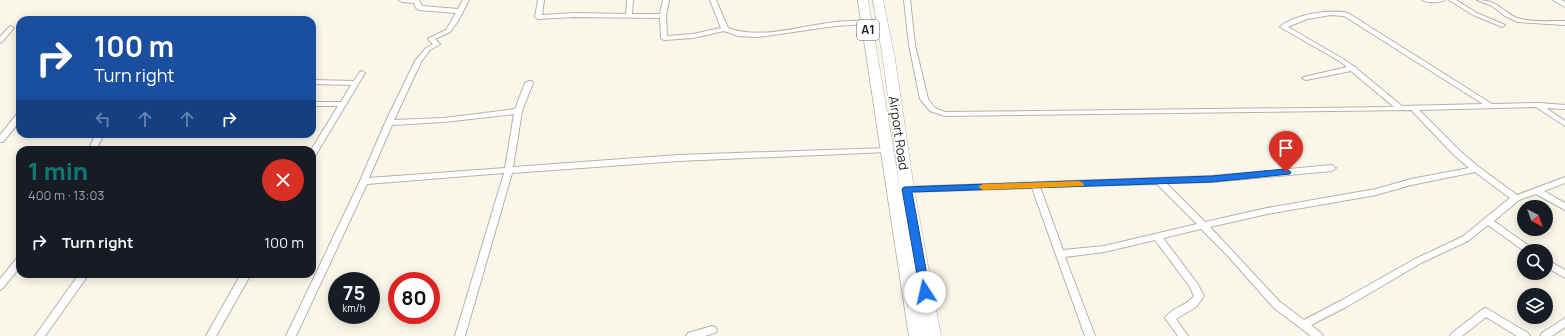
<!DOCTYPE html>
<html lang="en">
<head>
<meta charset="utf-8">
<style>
	body { margin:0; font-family:Manrope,sans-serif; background:#242831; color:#f1f3f6; height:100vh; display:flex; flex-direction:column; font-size:15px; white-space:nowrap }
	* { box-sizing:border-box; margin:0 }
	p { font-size:13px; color:#9ea1a6 }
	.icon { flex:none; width:22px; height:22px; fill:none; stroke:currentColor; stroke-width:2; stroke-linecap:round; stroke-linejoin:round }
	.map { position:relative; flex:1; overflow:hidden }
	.details { position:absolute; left:16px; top:146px; width:300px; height:132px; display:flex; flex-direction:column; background:#171b24; border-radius:12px; box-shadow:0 2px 10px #0003 }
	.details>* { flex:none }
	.hud { position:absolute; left:16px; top:16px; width:300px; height:122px; border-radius:12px; box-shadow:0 2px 10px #0003; background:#1a4fa0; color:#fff; overflow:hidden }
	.needle { width:26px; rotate:139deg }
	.buttons { position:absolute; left:1517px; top:200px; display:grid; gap:8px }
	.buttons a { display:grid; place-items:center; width:36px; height:36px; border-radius:50%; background:#171b24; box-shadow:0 2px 10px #0003; font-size:20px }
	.speed { position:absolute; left:328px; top:272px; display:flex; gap:8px; font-size:20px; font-weight:700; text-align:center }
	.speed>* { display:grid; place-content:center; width:52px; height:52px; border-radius:50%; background:#171b24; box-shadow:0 2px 10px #0003; line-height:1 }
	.speed small { font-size:10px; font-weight:400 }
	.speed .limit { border:6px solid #d22; background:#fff; color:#111 }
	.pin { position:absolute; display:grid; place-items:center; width:34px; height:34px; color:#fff; margin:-41px -17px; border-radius:50% 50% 50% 0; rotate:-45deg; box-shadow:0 0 4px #0007 }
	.pin .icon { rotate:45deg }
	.me { position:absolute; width:44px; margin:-22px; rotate:350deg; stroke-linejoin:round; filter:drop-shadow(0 0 3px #0008) }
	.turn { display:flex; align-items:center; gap:14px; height:84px; padding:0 12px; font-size:18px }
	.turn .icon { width:52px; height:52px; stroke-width:2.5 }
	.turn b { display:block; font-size:28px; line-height:34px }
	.lanes { display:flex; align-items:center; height:38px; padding:0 12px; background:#0003; justify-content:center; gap:20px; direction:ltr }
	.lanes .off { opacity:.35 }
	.round { display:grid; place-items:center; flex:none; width:42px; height:42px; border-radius:21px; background:#242831 }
	.overview { display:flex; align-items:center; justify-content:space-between; height:68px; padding:0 12px }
	h1 { font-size:24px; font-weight:800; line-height:30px; color:#0f766e }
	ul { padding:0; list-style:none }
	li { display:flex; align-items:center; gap:12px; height:56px; padding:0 12px }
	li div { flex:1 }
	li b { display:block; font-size:15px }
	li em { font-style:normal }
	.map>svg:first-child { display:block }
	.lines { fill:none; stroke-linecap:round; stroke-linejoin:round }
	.minor-casing { stroke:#b6b3a6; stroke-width:2 }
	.trunk-casing { stroke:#b6b3a6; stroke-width:1 }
	.minor { fill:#fff; fill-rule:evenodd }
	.trunk { fill:#fff; fill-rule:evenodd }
	.route { fill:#1a73e8; stroke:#114b97 }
	.slow { fill:#f59e0b }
	.labels { text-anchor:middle; stroke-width:3.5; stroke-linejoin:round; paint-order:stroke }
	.shield { fill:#fff; stroke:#62615d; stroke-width:1 }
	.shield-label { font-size:12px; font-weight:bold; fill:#1e1d18 }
	.street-label { font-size:13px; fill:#1e1d18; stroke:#fff }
</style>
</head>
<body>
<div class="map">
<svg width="1565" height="336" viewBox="0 0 1565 336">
	<rect width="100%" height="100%" fill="#faf7ea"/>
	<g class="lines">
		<g class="minor-casing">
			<path id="minor" d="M 399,0 L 419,0 L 422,6 L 458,9 L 463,0 L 469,0 L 458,21 L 450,32 L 435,39 L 440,44 L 430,50 L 421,62 L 394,120 L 444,118 L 515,109 L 525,83 L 529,81 L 532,81 L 533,83 L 522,111 L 513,167 L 678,155 L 887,148 L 891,150 L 887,152 L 678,161 L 512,173 L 465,336 L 455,336 L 504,173 L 367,184 L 296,336 L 286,336 L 360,181 L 385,123 L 415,61 L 426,48 L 433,44 L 428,39 L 429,38 L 446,30 L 456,13 L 419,10 L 416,8 L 414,3 L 402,2 ZM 514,114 L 505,168 L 369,178 L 392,125 L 444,122 Z
				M 538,0 L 544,0 L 542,15 L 575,13 L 626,14 L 627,0 L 633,0 L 632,14 L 660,14 L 663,0 L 669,0 L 666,16 L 667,36 L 693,34 L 721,28 L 710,0 L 716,0 L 728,28 C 761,40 801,26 835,22 C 845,21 856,21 866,20 L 869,22 L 866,24 L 835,26 L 758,37 L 738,36 L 724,31 L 693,38 L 664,40 L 661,38 L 660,18 L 575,17 L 538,19 L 535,17 Z
				M 904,0 L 910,0 L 915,45 L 928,99 L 935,108 L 945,112 L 1394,107 L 1351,71 L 1306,80 L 1302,78 L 1304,77 L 1347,67 L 1341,62 L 1280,27 C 1294,14 1330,9 1348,13 L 1492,104 L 1539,103 L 1565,105 L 1565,109 L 1546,108 L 1565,121 L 1565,126 L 1536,107 L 1419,110 L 1460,151 L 1479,167 L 1517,195 L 1565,177 L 1565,183 L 1544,191 L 1565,203 L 1565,210 L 1536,194 L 1519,200 L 1494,221 L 1533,249 L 1534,251 L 1524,251 L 1488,225 L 1468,241 L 1421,263 L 1348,306 L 1311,325 L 1321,333 L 1323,336 L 1311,336 L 1274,308 L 1227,255 L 1201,229 L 1163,238 L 1197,283 L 1204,296 L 1196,307 L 1176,319 L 1188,336 L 1178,336 L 1165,318 C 1172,307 1187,306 1194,296 L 1190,287 L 1155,240 L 1104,252 L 1065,257 L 1095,336 L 1085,336 L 1032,188 L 907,192 L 904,191 L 903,189 L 904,187 L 1212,176 L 1332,165 L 1336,168 L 1332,171 L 1212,182 L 1166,183 L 1205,222 L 1267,208 L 1376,189 L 1411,179 L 1469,168 L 1454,155 L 1411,110 L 945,116 L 930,111 L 920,99 L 909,45 ZM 1331,15 L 1344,16 L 1483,104 L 1402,106 L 1357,69 L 1356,67 L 1353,66 L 1345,60 L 1288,27 L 1307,19 ZM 1475,172 L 1510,198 L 1462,237 L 1415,259 L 1342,300 L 1304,320 L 1280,302 L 1210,227 L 1267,214 L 1376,195 L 1411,185 ZM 1157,184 L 1197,224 L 1104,246 L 1063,250 L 1040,187 Z
				M 1422,0 L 1445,0 C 1440,3 1427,3 1422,0 Z
				M 1449,0 L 1456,0 L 1477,13 L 1505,25 L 1502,27 L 1500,26 L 1473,15 Z
				M 1477,0 C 1501,0 1503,15 1521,19 C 1533,22 1552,21 1565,21 L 1565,25 L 1518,22 L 1505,16 L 1492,6 Z
				M 1553,0 L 1561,0 L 1565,2 L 1565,7 Z
				M 11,26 L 14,28 L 2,42 L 0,43 L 0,37 L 9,27 Z
				M 362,71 L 365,73 L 315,156 L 312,157 L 312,150 L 311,150 L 338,106 L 312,106 L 312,102 L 341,102 L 351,85 L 312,84 L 312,80 L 354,81 L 360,72 Z
				M 17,114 L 20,114 L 20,121 L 3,142 L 0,142 L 0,135 Z
				M 96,134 L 104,134 L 96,150 L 88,150 Z
				M 20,257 L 20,267 L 3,288 L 0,290 L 0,279 L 17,258 Z
				M 1546,259 L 1565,270 L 1565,278 L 1546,267 Z
				M 79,274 L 89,274 L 45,336 L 35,336 Z
				M 241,274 L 251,274 L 216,336 L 206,336 Z
				M 1486,308 L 1528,333 L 1530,336 L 1517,336 L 1486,317 L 1462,336 L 1450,336 L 1452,333 L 1483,309 Z
				M 1565,318 L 1565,327 L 1552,336 L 1540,336 L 1542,333 Z
				M 712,326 L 715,327 L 717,330 L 715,333 L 705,336 L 686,336 L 688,333 Z"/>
		</g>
		<g class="trunk-casing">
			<path id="trunk" d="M 858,0 L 868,0 L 925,336 L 909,336 Z
				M 873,0 L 883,0 L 895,59 L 914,189 L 941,336 L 925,336 L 900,189 L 883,59 Z"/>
		</g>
		<use href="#minor" class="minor"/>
		<use href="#trunk" class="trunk"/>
	</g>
	<path class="route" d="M 1286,169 L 1291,172 L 1290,174 L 1212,182 L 912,192 L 930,292 L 929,295 L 921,295 L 920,292 L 902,189 L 904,187 L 1212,176 Z"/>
	<path class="slow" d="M 1080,181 L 1084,184 L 1083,186 L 983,190 L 978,187 L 983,184 Z"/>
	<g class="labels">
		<rect class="shield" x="857" y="20" width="22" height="20" rx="3"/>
		<g class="shield-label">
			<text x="868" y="34">A1</text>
		</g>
		<g class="street-label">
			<text transform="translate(899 133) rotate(82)" y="5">Airport Road</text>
		</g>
	</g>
</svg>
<div class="buttons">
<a><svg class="needle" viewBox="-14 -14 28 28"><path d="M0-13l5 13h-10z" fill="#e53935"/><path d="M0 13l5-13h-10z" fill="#9ea1a6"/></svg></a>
<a><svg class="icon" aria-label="search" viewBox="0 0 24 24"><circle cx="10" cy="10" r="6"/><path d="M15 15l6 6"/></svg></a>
<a><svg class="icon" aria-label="layers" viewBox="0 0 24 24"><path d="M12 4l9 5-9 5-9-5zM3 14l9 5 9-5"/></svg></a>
</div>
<div class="speed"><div>75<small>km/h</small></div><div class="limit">80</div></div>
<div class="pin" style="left:1286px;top:172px;background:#d93025"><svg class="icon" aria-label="arrive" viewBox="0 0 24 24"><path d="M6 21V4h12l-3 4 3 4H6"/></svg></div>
<svg class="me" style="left:925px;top:292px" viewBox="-20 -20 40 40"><circle r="19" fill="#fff"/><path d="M0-13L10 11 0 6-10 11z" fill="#1a73e8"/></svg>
<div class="hud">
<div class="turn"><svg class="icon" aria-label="right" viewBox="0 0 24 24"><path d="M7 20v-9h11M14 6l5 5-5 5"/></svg><div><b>100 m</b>Turn right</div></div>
<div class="lanes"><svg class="icon off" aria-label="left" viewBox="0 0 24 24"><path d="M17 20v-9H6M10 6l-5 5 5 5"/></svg><svg class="icon off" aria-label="ahead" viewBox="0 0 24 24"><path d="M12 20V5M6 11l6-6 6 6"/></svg><svg class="icon off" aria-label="ahead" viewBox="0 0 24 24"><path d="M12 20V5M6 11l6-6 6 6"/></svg><svg class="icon" aria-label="right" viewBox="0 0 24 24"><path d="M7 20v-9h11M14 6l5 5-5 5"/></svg></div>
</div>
<section class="details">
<div class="overview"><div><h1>1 min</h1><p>400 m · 13:03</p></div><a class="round" style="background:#d93025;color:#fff"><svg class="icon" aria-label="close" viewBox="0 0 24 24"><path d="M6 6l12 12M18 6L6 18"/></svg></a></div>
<ul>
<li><svg class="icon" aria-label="right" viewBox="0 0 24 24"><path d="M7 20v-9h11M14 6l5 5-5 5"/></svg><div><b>Turn right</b></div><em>100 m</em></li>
</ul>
</section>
</div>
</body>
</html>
